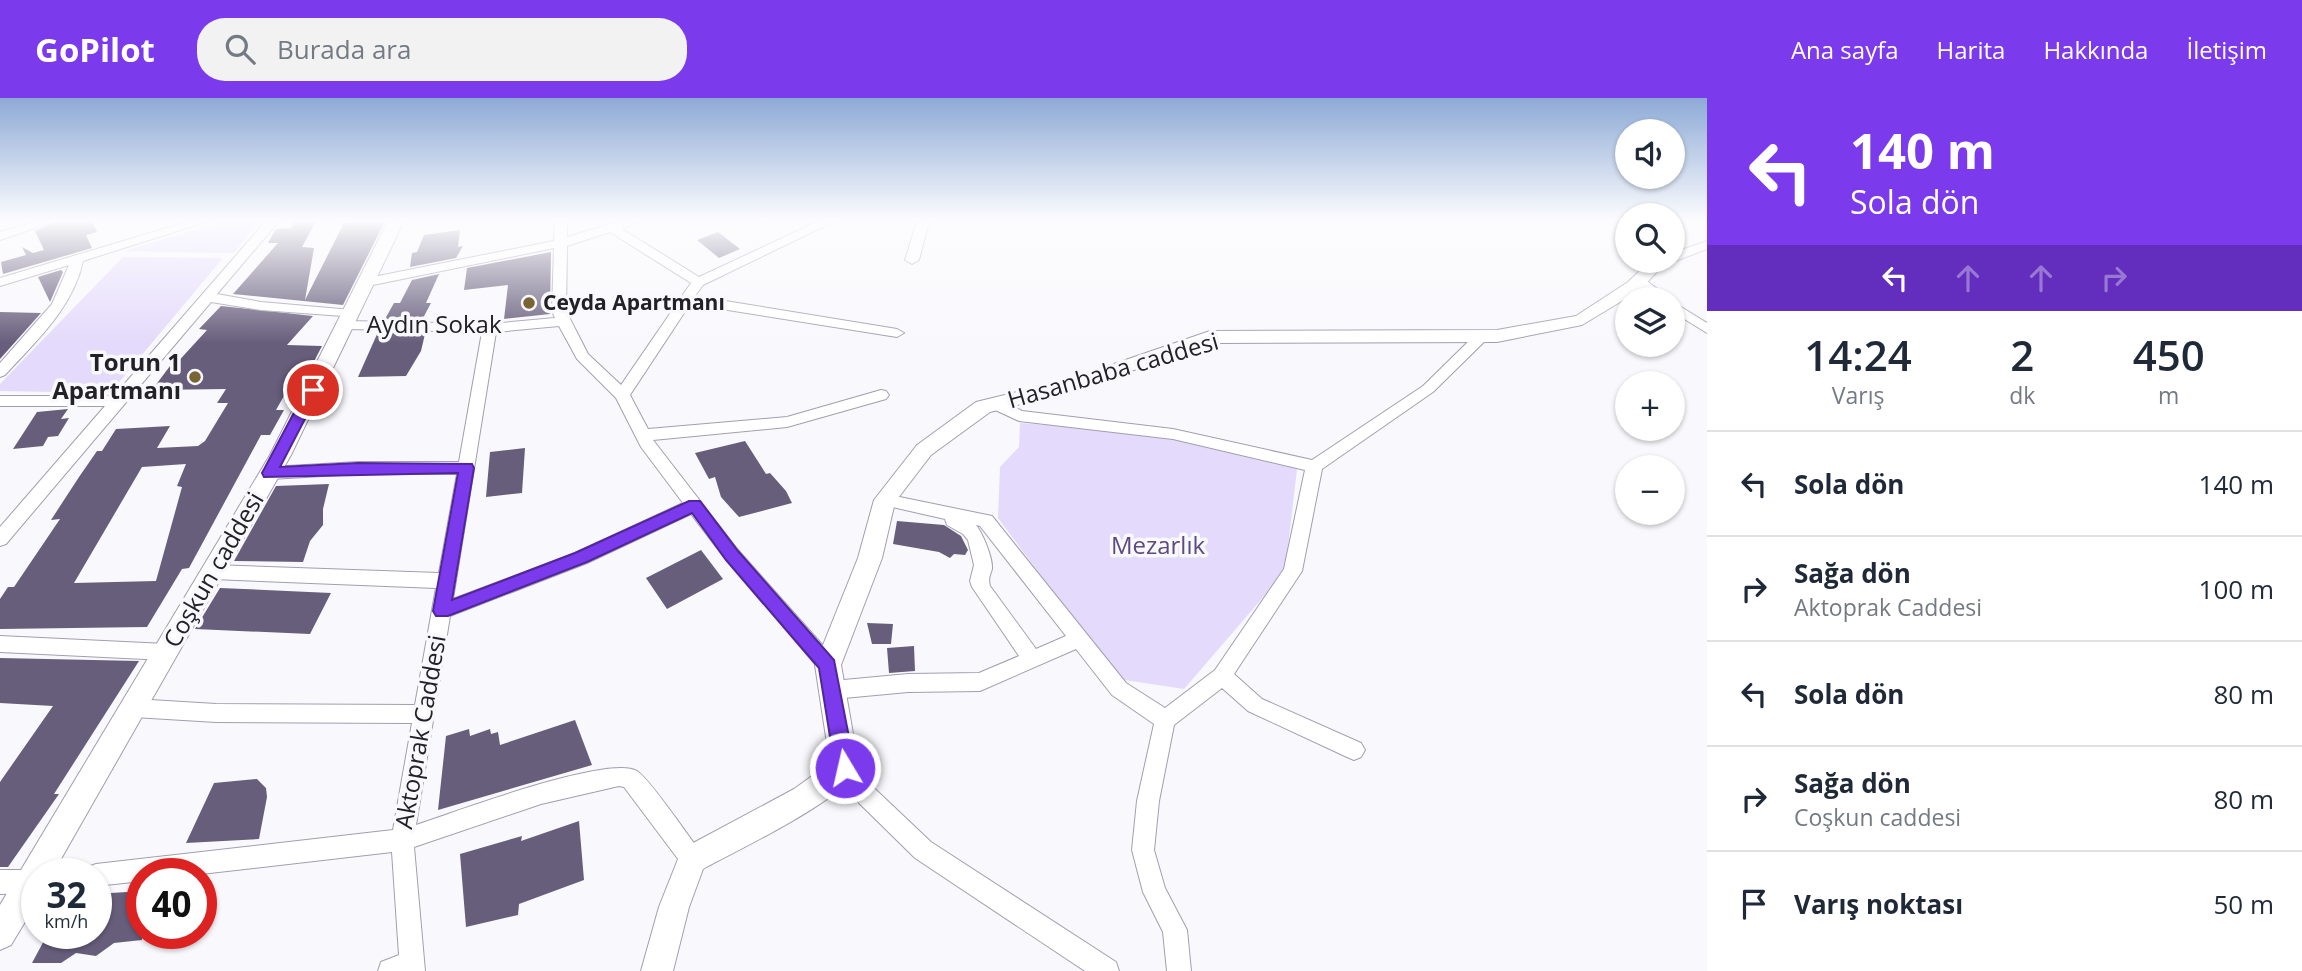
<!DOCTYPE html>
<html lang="tr">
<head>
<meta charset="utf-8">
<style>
	body { margin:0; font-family:"Open Sans",sans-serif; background:#f2f2f3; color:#1f2937; height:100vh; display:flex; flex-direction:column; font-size:26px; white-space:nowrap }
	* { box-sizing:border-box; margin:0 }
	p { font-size:23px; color:#747a83 }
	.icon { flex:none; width:38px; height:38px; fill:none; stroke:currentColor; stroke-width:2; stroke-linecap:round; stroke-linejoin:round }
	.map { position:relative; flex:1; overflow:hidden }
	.details { display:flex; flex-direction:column; background:#fff; width:595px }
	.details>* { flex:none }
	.guide { background:#7c3aed; color:#fff; overflow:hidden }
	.tools { position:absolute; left:1615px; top:21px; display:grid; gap:14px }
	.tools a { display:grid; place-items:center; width:70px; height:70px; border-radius:50%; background:#fff; box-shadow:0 2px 5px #0004; font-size:35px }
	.speed { position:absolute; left:21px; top:760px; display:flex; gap:14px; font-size:35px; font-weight:700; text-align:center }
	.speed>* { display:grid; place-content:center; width:91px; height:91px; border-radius:50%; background:#fff; box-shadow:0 2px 5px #0004; line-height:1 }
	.speed small { font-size:18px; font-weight:400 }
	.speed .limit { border:10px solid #d22; background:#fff; color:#111 }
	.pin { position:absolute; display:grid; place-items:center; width:60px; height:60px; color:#fff; margin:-30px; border:4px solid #fff; border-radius:50%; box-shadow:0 2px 7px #0007 }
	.me { position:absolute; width:77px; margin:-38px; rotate:351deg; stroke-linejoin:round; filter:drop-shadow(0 0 5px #0008) }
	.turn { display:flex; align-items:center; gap:24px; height:147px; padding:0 28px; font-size:32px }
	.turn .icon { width:91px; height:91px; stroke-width:2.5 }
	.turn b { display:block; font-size:49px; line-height:60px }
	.lanes { display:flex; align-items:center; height:66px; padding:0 28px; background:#0003; justify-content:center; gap:35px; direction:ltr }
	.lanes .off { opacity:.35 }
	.eta { display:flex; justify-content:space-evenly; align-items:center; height:119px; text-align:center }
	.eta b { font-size:42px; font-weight:600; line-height:49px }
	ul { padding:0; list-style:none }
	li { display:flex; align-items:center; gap:21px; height:105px; padding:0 28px; border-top:2px solid #e0e1e3 }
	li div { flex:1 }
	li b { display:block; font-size:26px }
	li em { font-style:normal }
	header { display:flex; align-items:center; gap:42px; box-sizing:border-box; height:98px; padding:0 35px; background:#7c3aed; color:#fff }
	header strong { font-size:33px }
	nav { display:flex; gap:38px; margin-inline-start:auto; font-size:24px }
	.search { width:490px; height:63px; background:#f2f2f3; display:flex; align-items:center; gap:18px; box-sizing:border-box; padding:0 24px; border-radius:28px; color:#747a83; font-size:26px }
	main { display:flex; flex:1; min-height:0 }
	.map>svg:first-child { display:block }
	.green { fill:#e4dafb }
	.building { fill:#675e7c; fill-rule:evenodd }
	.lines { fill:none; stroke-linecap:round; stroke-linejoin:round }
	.minor-casing { stroke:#a39eaf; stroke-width:2 }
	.tertiary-casing { stroke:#a39eaf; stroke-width:2 }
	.minor { fill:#fff; fill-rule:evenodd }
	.tertiary { fill:#fff; fill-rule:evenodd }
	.route { fill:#7c3aed; stroke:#51269a; stroke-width:2 }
	.poi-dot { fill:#786533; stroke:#f9f8fc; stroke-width:2.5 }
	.labels { text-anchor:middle; stroke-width:7; stroke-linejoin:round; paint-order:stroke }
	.far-poi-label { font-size:21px; font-weight:bold; fill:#232128; stroke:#f9f8fc; text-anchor:start }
	.street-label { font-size:24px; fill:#232128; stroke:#f9f8fc }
	.poi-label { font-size:24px; font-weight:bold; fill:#232128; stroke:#f9f8fc; text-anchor:end }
	.park-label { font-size:24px; fill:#5c4b7c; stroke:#f9f8fc }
</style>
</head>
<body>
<header>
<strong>GoPilot</strong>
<div class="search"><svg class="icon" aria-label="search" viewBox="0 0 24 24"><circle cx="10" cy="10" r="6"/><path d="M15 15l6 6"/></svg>Burada ara</div>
<nav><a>Ana sayfa</a><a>Harita</a><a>Hakkında</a><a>İletişim</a></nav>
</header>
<main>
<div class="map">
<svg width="1707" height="873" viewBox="0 0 1707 873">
	<rect width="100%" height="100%" fill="#f9f8fc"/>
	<path class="green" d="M 224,123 L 260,123 L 234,155 L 125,153 Z
		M 123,159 L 223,160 L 110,295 L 0,293 L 0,286 Z
		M 1020,325 L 1173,336 L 1297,371 L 1285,474 L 1184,591 L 1118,581 L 998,420 L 1000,369 L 1019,349 Z"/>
	<path class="building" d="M 58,123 L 92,123 L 97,134 L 86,137 L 92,150 L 3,176 L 1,164 L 26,157 L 22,149 L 33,155 L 44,152 L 35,133 Z
		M 295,123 L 316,123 L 302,149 L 314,150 L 305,202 L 344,125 L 385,123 L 343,207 L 233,196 L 278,145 L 268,145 L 276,131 L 291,130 Z
		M 460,132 L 458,149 L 463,148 L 456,160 L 410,169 L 412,155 L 417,154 L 424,137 Z
		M 718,134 L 740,151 L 719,160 L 697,142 Z
		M 551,154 L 550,216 L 504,221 L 508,187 L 464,192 L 467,170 Z
		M 61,172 L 63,174 L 50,204 L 38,179 Z
		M 439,176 L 426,205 L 431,205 L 422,222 L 385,221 L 394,205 L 400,205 L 412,182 Z
		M 221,208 L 313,218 L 287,247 L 322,248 L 308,275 L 297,275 L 276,312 L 284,312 L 270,337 L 261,337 L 189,470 L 182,471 L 147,529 L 0,531 L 0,501 L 8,489 L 14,489 L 60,421 L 51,422 L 79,379 L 97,353 L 102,353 L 116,331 L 170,328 L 157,350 L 198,348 L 205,343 L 228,305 L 217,305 L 226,291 L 152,292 L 170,268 L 174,268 L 207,232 L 199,231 ZM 186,366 L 177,388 L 182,389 L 156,483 L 74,485 L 142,369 Z
		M 0,214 L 41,215 L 0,261 Z
		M 378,234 L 425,236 L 421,253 L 406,278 L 358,279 Z
		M 68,311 L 61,321 L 69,320 L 58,338 L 48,339 L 43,348 L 13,351 L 37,314 Z
		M 745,343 L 766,376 L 770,375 L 786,393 L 792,405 L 739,419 L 721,399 L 715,379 L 709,381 L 695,355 Z
		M 525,350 L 522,395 L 486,399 L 490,354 Z
		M 329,386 L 323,411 L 323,427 L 310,443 L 303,464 L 234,463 L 276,388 Z
		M 897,423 L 944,427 L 961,438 L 968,452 L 965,457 L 954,456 L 950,460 L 939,454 L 893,446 Z
		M 701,452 L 723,481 L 667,511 L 646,480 Z
		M 220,490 L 331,495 L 310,536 L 195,531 Z
		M 867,525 L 893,526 L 891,546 L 872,546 Z
		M 914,548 L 915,573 L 889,575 L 887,550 Z
		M 0,560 L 139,563 L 54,696 L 59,696 L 8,769 L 0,769 L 0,684 L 53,608 L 0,605 Z
		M 575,622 L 592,667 L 438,712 L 446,638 L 469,631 L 470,638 L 490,631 L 491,636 L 498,634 L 500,647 Z
		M 257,681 L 266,690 L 267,699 L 259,741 L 186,745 L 214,685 Z
		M 579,723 L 584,782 L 519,806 L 518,817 L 466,829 L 460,756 L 522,738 L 521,743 Z
		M 142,793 L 142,842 L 114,845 L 96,858 L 76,855 L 61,865 L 32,865 L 48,835 L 96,835 L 96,796 Z"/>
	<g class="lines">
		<g class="minor-casing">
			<path id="minor" d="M 37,123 L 56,123 L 0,142 L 0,134 Z
				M 190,123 L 209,123 L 83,163 C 73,210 36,243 5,277 L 0,279 L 0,265 L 52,206 L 69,167 L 0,188 L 0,180 Z
				M 266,123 L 279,123 L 217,196 L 261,204 L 352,212 L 357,213 L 357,219 L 261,212 L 211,204 L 6,446 L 0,448 L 0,429 L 105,308 L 0,308 L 0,298 L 114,298 Z
				M 555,123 L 567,123 L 567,139 L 621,123 L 640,123 L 622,131 L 699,179 L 819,123 L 835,123 L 703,187 L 695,198 L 897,231 L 904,235 L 897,239 L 690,206 L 630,297 L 648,331 L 787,319 L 881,292 L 886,293 L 889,297 L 886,301 L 787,329 L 653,342 L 738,452 L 835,561 L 838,567 L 835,573 L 828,575 L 821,573 L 726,462 L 691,416 L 587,465 L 450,518 L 416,727 C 452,715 609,656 637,673 C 650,681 688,738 700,753 L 703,761 L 700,769 L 692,772 L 684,769 L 624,689 L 619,688 L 541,706 L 414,749 L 425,873 L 378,873 L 381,864 L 399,857 L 392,754 L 201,776 L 142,775 L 142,783 L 96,788 L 96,775 L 85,775 L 88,769 L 96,766 L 393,732 L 412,625 L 216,624 L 134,619 L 127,616 L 124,610 L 127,604 L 134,601 L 216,606 L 415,607 L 436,490 L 212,481 L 206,479 L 203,474 L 206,469 L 212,467 L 439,475 L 457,376 L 358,376 L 270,381 L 262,375 L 270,369 L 358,364 L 459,364 L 482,234 L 346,231 L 339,227 L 346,223 L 490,226 L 555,220 L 552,213 L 554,150 L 368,188 L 361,184 L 368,180 L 554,143 ZM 610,134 L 691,185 L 621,287 L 588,256 L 566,213 L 567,148 ZM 559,228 L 577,261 L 616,300 L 641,349 L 683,405 L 575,455 L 453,501 L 496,234 Z
				M 917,123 L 929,123 L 919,162 L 912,166 L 905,162 Z
				M 1707,143 L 1707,151 L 1678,162 L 1673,163 L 1672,163 L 1673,155 Z
				M 1639,180 L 1644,181 L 1671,201 L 1655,201 L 1634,187 L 1634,181 Z
				M 1673,204 L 1707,225 L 1707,235 L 1673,214 Z
				M 1482,234 L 1487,235 L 1487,241 L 1433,294 L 1322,371 L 1302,473 L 1234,576 L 1262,601 L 1361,645 L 1365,652 L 1361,659 L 1354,662 L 1347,659 L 1248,613 L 1222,590 L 1174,627 L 1159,703 L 1154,752 L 1165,790 L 1187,832 L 1191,873 L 1167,873 L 1163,834 L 1143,794 L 1132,752 L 1137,703 L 1154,626 L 1112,597 L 1076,551 L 980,593 L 908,594 L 833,601 L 826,598 L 823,592 L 826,586 L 833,583 L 908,576 L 979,575 L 1019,558 L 972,489 L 970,483 L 974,467 L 968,442 L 963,436 L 947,427 L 945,421 L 879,406 L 877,402 L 879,398 L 885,396 L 992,418 L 1126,585 L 1165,610 L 1215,572 L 1284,471 L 1305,372 L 1173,341 L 1019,323 L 991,310 L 988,306 L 991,302 L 1001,302 L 1022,313 L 1173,331 L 1312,362 L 1423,288 L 1477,235 ZM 976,427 L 980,428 L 1066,538 L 1036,551 L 990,488 C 988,480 990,478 992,471 C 993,460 983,436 976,427 Z
				M 0,538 L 166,546 L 173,548 L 176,554 L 173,560 L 166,562 L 0,554 Z
				M 845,660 L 853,663 L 875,691 L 931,744 L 1116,864 L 1119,873 L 1085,873 L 915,760 L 859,705 L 834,670 L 837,663 Z
				M 0,772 L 35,772 L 42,775 L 37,775 L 37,795 L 0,796 Z"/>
		</g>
		<g class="tertiary-casing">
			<path id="tertiary" d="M 388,123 L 404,123 L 291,357 L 53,775 L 37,775 L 37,804 L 11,847 L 0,852 L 0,807 L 270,357 Z
				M 1650,163 L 1667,163 L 1640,192 L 1582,227 L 1497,244 L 1212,245 L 1082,290 L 990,314 L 931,357 L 895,404 L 882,460 L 841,567 L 859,670 C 844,702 737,752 703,771 L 689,809 L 673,873 L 641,873 L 659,809 L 682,751 L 794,691 L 830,665 L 815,567 L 858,460 L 874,402 L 917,347 L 976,304 L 1070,281 L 1210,233 L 1497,232 L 1576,218 L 1628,184 Z"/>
		</g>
		<use href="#minor" class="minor"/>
		<use href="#tertiary" class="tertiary"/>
	</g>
	<linearGradient id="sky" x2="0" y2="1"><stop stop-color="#8daad6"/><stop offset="0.5" stop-color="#fcfcfe"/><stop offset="1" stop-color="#fcfcfe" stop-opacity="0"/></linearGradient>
	<rect width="1707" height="245" fill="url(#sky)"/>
	<path class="route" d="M 313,287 L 320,292 L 280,369 L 358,365 L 472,366 L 474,370 L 452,502 L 575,455 L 689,403 L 700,403 L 738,453 L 834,562 L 855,670 L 852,676 L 845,678 L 838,676 L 835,670 L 819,570 L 726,462 L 692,415 L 587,464 L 448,518 L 436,518 L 433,513 L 458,375 L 264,379 L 262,375 L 306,292 Z"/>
	<g class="poi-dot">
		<circle cx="529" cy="205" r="7"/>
		<circle cx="195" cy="279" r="7"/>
	</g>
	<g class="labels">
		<g class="far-poi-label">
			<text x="543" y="212">Ceyda Apartmanı</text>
		</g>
		<g class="street-label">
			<text x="434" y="235">Aydın Sokak</text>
			<text transform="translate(1113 273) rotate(-16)" y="8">Hasanbaba caddesi</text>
			<text transform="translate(214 472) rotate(-60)" y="8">Coşkun caddesi</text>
			<text transform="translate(421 634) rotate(-80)" y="8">Aktoprak Caddesi</text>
		</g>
		<g class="poi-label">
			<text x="181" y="273">Torun 1<tspan x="181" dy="28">Apartmanı</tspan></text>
		</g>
		<g class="park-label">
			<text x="1158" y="456">Mezarlık</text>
		</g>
	</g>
</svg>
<div class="tools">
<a><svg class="icon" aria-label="sound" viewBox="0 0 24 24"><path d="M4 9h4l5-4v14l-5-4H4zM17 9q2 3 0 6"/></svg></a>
<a><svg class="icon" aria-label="search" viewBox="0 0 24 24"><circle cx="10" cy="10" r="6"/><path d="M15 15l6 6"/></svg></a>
<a><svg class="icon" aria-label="layers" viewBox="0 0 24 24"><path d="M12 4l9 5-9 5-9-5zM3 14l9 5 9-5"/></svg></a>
<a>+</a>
<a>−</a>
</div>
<div class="speed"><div>32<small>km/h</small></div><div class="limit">40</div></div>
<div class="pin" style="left:313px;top:292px;background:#d93025"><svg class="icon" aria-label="arrive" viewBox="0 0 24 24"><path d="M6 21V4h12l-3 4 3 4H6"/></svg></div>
<svg class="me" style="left:845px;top:670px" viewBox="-20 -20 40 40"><circle r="17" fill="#7c3aed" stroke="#fff" stroke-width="3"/><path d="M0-11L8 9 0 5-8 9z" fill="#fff"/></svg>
</div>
<section class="details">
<div class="guide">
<div class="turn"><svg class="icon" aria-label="left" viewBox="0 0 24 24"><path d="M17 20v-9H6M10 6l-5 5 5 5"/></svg><div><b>140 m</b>Sola dön</div></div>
<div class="lanes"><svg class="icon" aria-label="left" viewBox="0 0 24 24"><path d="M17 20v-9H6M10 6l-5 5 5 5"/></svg><svg class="icon off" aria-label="ahead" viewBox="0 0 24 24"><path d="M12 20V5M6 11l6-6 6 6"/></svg><svg class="icon off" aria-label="ahead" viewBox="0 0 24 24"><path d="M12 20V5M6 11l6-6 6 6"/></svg><svg class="icon off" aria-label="right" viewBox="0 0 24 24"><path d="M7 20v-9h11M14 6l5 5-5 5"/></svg></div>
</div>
<div class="eta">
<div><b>14:24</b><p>Varış</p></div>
<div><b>2</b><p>dk</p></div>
<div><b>450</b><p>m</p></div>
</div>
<ul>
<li><svg class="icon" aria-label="left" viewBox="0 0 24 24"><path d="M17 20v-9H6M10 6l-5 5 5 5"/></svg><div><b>Sola dön</b></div><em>140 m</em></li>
<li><svg class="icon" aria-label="right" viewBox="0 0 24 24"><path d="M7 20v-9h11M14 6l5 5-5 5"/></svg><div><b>Sağa dön</b><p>Aktoprak Caddesi</p></div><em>100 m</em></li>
<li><svg class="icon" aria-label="left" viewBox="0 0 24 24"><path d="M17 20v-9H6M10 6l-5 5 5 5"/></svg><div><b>Sola dön</b></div><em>80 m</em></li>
<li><svg class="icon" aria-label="right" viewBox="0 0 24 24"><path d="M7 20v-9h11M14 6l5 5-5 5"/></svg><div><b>Sağa dön</b><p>Coşkun caddesi</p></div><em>80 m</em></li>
<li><svg class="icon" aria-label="arrive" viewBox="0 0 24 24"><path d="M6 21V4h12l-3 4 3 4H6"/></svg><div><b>Varış noktası</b></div><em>50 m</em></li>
</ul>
</section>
</main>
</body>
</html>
